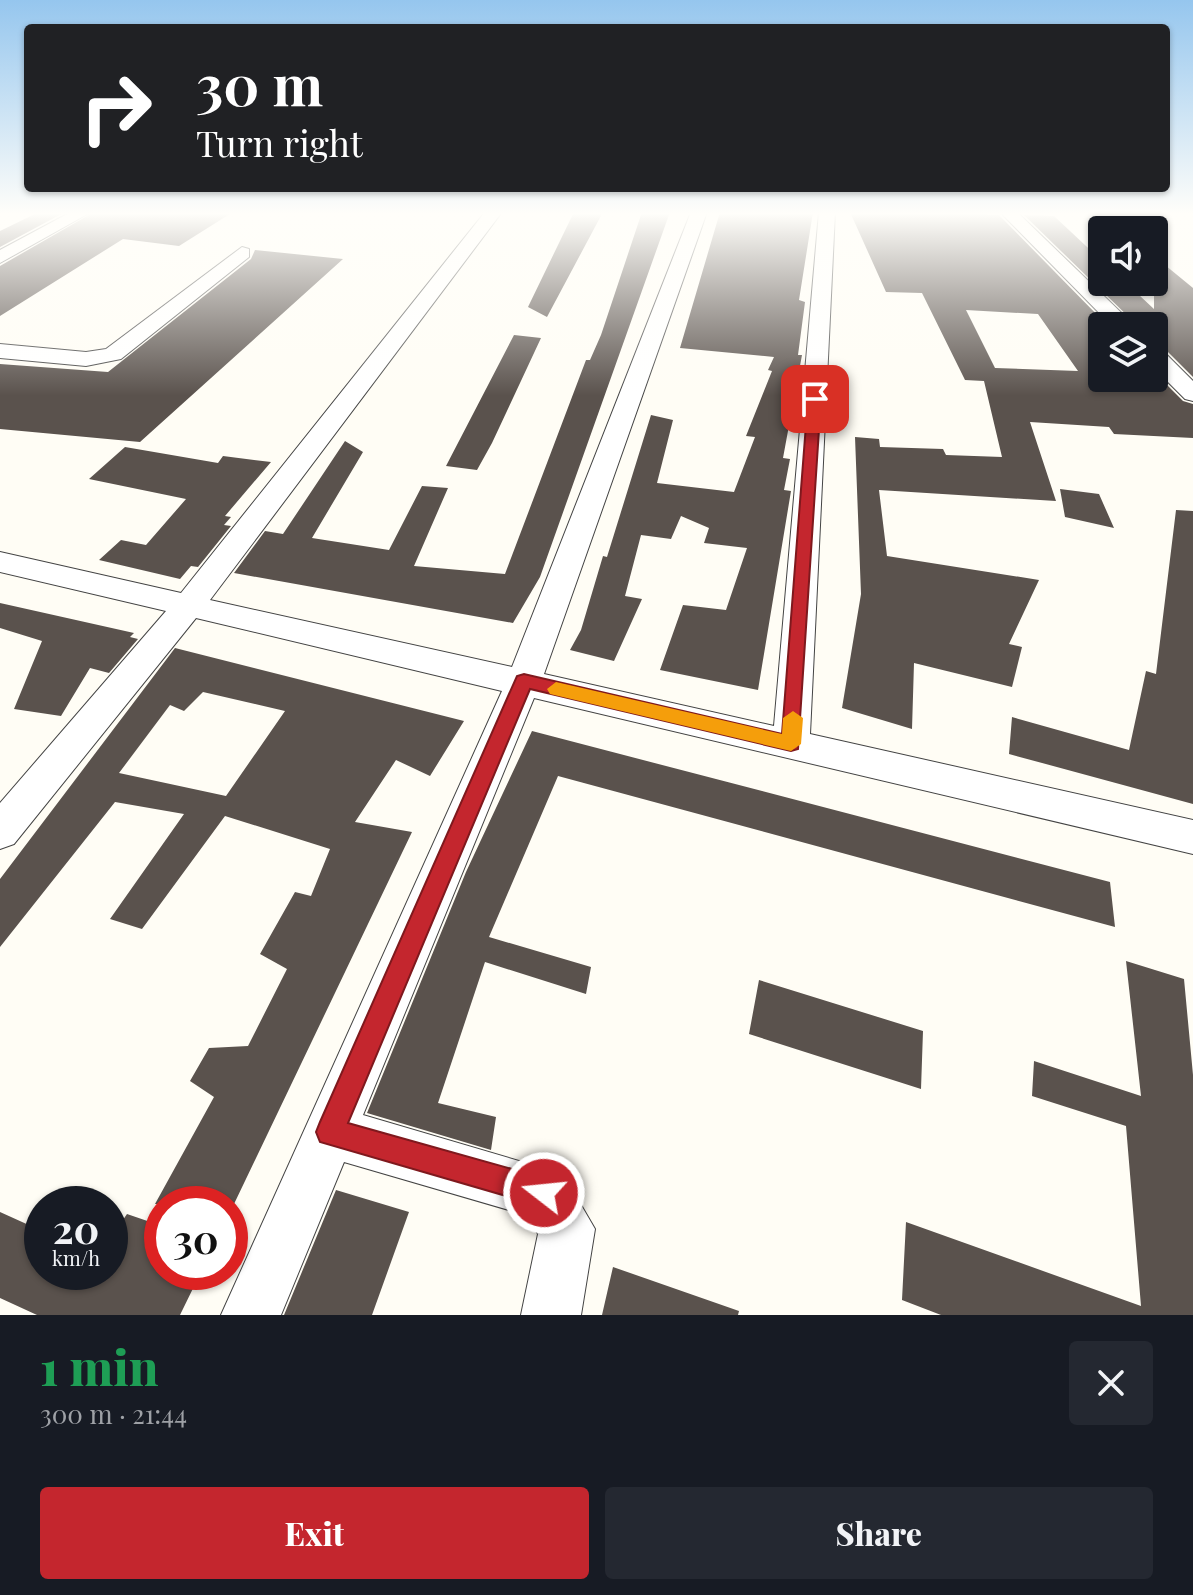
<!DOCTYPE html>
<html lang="en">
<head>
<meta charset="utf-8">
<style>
	body { margin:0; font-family:"Playfair Display",serif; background:#242831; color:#f1f3f6; height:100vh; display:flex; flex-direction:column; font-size:30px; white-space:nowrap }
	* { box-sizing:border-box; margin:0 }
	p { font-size:26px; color:#9ea1a6 }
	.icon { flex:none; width:44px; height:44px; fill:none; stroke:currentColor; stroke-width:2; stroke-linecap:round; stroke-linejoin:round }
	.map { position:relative; height:1315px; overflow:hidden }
	.panel { display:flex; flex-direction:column; background:#171b24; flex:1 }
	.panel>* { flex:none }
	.hud { position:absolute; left:24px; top:24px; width:1146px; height:168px; border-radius:8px; box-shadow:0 2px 6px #0004; background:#202124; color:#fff; overflow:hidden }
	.fabs { position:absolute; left:1088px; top:216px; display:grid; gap:16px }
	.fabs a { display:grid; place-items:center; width:80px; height:80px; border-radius:8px; background:#171b24; box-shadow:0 2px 6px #0004; font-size:40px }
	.speed { position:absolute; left:24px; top:1186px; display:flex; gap:16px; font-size:40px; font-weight:700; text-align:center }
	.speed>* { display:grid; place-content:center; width:104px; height:104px; border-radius:50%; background:#171b24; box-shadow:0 2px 6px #0004; line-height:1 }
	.speed small { font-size:20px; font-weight:400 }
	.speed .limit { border:12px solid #d22; background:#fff; color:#111 }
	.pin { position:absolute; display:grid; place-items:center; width:68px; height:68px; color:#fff; margin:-34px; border-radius:16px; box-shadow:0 4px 12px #0006 }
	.me { position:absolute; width:88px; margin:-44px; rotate:286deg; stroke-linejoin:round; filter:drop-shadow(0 0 6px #0008) }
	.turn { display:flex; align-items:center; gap:28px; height:168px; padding:0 40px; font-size:36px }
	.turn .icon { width:104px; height:104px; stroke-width:2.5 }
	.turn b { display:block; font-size:56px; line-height:68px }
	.round { display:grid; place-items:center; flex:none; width:84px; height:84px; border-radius:8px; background:#242831 }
	.overview { display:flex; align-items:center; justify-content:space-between; height:136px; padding:0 40px }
	h1 { font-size:48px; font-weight:800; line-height:60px; color:#1e9e55 }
	.action { display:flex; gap:16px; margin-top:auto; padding:16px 40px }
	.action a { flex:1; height:92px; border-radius:8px; background:#c4262e; color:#fff; font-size:32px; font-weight:800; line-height:92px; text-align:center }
	.action a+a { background:#242831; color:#f1f3f6 }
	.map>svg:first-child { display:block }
	.building { fill:#5a524d; fill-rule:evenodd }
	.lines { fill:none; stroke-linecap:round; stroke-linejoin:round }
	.minor-casing { stroke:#444; stroke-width:2 }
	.minor { fill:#fff; fill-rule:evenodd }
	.route { fill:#c4262e; stroke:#7f191e; stroke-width:2 }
	.slow { fill:#f59e0b }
</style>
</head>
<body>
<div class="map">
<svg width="1193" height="1315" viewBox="0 0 1193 1315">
	<rect width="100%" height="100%" fill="#fffdf5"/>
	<path class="building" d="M 39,212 L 65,212 L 0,247 L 0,231 Z
		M 94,212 L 233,212 L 179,246 L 123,239 L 0,316 L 0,266 Z
		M 574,212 L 603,212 L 547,317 L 528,307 Z
		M 642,212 L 670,212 L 540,577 L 513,623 L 234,573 L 265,531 L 283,534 L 345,441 L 363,452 L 312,538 L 389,550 L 422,486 L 448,488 L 414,566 L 505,574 L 586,360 L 590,360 L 601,335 Z
		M 720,212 L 813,212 L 799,300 L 805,302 L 798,355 L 802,355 L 783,458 L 790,459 L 784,490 L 791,491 L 758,690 L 660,670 L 683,605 L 726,610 L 747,548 L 704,543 L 709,528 L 681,516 L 671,539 L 641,535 L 625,596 L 642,599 L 614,661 L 570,650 L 581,630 L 603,556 L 607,557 L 651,415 L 673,420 L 657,483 L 734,492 L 755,437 L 746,436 L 772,371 L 768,370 L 774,357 L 680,348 Z
		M 850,212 L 984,212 L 987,215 L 999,215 L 1108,326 L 1102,326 L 1102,378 L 1154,378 L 1154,372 L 1183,401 L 1193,404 L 1193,438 L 1114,434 L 1109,427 L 1030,422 L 1056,501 L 879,490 L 887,556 L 1039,580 L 1009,644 L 1022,647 L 1012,687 L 914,663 L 912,729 L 842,708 L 861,594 L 855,437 L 879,439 L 880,447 L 943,449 L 946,455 L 1002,457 L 984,381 L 965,380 L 922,293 L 886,292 ZM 966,310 L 1038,314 L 1078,371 L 995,368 Z
		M 1024,215 L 1054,216 L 1102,261 L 1102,282 L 1125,282 L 1154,309 L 1154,256 L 1193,288 L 1193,377 L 1164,348 L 1154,345 L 1154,326 L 1138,326 Z
		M 255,250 L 343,259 L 140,442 L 0,429 L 0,364 L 108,372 L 251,259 Z
		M 514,335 L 541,338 L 492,443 L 477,470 L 446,466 Z
		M 125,447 L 218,463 L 223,456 L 271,462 L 225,516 L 231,517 L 224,525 L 231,526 L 198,567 L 191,566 L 180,579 L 99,560 L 121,540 L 146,545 L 186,499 L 89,479 Z
		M 1060,489 L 1099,494 L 1114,528 L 1065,517 Z
		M 1176,510 L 1193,511 L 1193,804 L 1009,754 L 1012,717 L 1129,750 L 1146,671 L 1156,674 Z
		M 0,603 L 134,633 L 130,637 L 138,639 L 109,673 L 90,668 L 61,716 L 14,709 L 42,641 L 0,628 Z
		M 175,648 L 464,721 L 430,776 L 396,760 L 355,822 L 412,832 L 234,1204 L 155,1204 L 214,1097 L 190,1081 L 209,1048 L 248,1046 L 287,969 L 260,954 L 295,892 L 311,896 L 330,849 L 225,816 L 142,929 L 110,919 L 184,814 L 115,802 L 0,947 L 0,879 ZM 203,692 L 285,711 L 226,796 L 119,773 L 170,705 L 184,711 Z
		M 532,731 L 1110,882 L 1115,927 L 558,776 L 489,937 L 591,967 L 586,994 L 485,962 L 438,1103 L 496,1117 L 491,1150 L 367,1113 L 466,872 Z
		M 1126,961 L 1184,979 L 1193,1075 L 1193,1315 L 941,1315 L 902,1300 L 906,1222 L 1141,1306 L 1126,1126 L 1032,1096 L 1034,1061 L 1141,1096 Z
		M 759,980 L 923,1031 L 921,1089 L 749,1034 Z
		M 336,1190 L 409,1212 L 372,1315 L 284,1315 Z
		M 0,1212 L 42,1231 L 42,1272 L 110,1272 L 110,1239 L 127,1214 L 162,1226 L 162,1272 L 201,1272 L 180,1315 L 37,1315 L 0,1298 Z
		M 613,1267 L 739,1311 L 738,1315 L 602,1315 Z"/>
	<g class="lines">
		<g class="minor-casing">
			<path id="minor" d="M 71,212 L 91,212 L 0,263 L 0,250 Z
				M 485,212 L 502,212 L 210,600 L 512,667 L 691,212 L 707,212 L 544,674 L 774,726 L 819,212 L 835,212 L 810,734 L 1193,820 L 1193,854 L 534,698 L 363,1115 L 563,1174 L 595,1229 L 581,1315 L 521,1315 L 538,1234 L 526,1215 L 344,1162 L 281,1315 L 221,1315 L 502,691 L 196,618 L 14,844 L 0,849 L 0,803 L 166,611 L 0,572 L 0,552 L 181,593 Z
				M 1000,212 L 1017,212 L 1135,326 L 1112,326 Z
				M 242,247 L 249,249 L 249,257 L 121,359 L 86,366 L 0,358 L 0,344 L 86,352 L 106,349 Z
				M 1154,348 L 1162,350 L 1193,381 L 1193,401 L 1185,399 L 1154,368 Z"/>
		</g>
		<use href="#minor" class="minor"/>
	</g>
	<linearGradient id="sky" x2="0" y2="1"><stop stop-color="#95c6ee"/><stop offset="0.54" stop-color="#fffefa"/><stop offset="1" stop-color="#fffefa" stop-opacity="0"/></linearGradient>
	<rect width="1193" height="396" fill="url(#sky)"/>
	<path class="route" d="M 815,396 L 821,399 L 798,749 L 791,751 L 530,689 L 348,1123 L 544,1178 L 555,1182 L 559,1193 L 555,1203 L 544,1207 L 320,1142 L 316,1132 L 320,1122 L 517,676 L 524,674 L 782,734 L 808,399 Z"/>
	<path class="slow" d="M 556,682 L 782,734 L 783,718 L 793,711 L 803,718 L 801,744 L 791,751 L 550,694 L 547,689 Z"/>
</svg>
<div class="fabs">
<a><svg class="icon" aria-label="sound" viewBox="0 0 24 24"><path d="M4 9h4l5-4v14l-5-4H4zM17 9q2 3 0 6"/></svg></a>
<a><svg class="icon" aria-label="layers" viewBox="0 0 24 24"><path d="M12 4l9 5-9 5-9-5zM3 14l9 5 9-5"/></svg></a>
</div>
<div class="speed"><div>20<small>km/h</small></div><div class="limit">30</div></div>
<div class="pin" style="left:815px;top:399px;background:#d93025"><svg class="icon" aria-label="arrive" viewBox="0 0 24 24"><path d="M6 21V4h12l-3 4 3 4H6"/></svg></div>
<svg class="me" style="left:544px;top:1193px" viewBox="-20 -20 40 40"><circle r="17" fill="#c4262e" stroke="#fff" stroke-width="3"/><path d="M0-11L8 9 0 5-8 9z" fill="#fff"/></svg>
<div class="hud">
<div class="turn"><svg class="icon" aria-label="right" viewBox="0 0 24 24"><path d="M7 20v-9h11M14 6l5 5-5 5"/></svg><div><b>30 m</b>Turn right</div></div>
</div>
</div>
<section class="panel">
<div class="overview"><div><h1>1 min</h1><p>300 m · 21:44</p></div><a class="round"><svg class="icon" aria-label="close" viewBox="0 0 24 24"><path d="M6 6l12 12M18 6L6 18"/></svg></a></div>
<div class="action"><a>Exit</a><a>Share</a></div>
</section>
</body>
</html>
